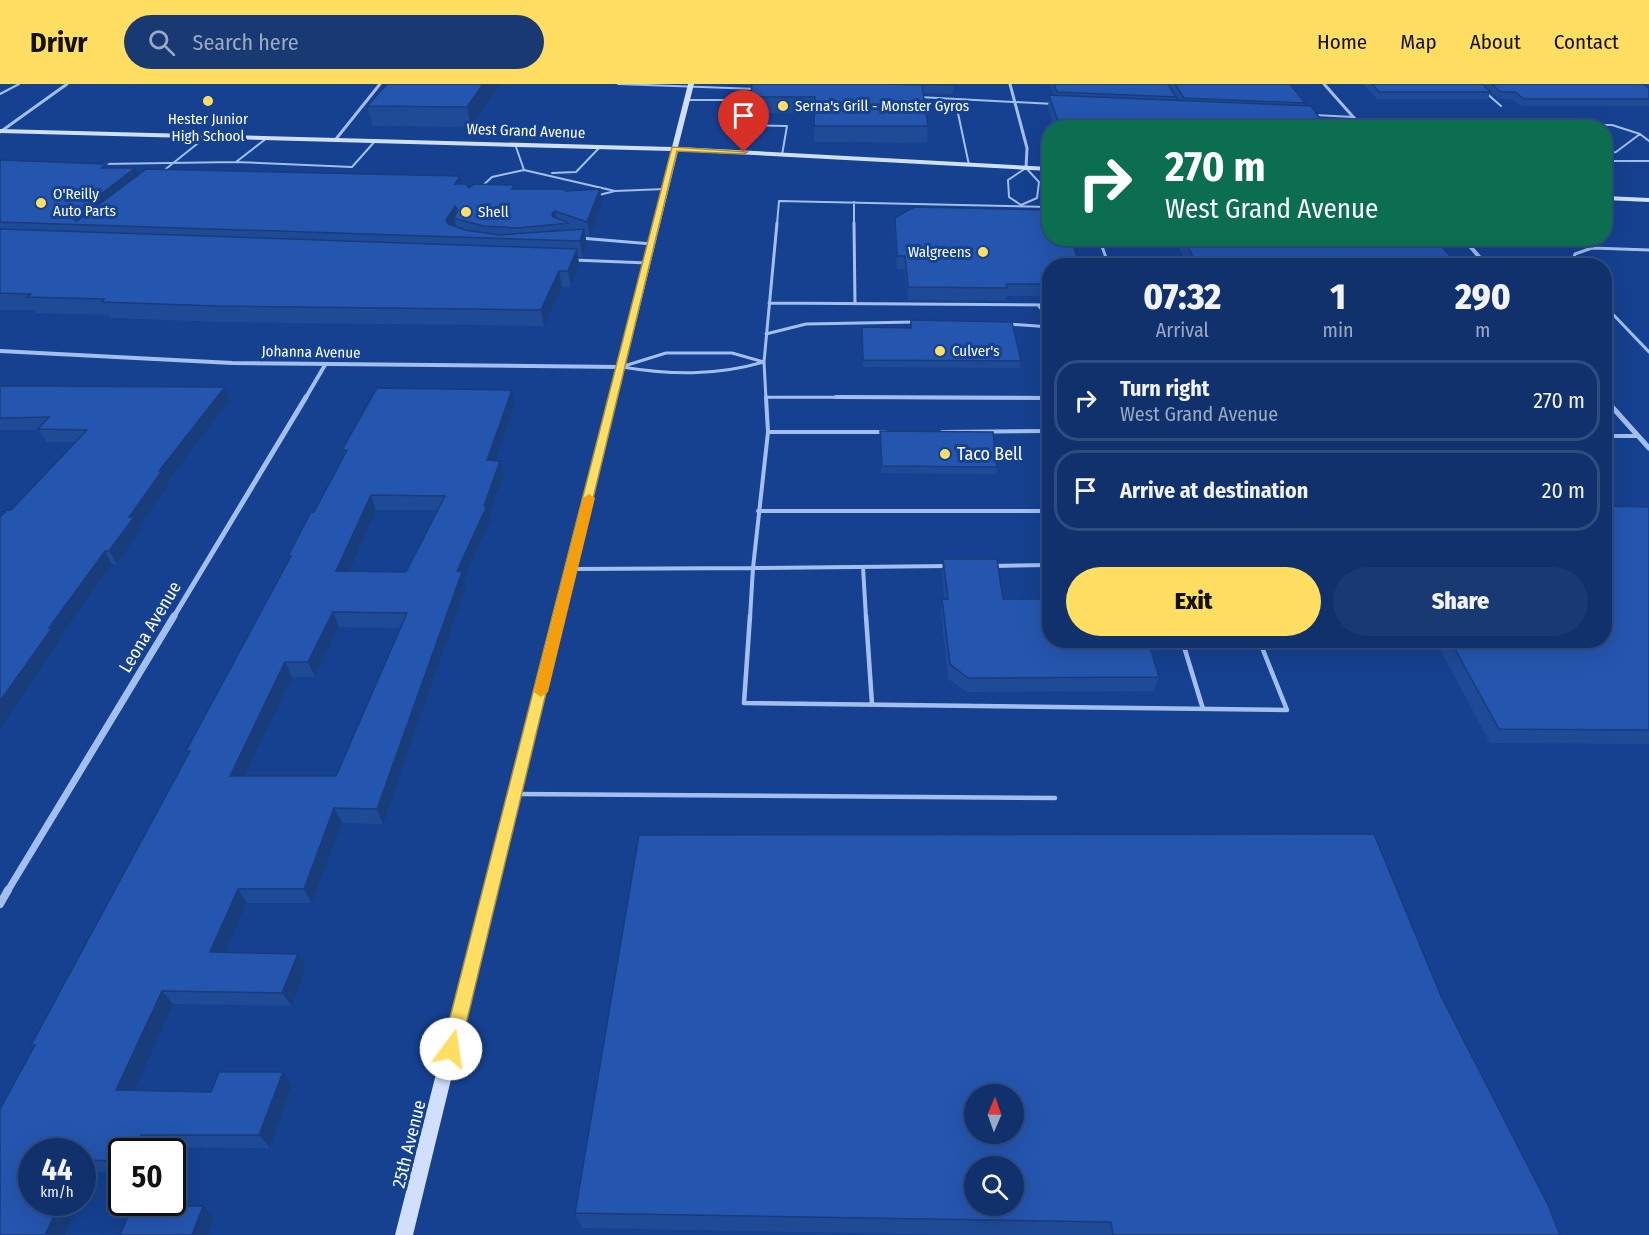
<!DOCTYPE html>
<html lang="en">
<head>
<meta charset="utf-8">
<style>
	body { margin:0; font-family:"Fira Sans Condensed",sans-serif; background:#193972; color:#f1f3f6; height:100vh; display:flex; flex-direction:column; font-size:22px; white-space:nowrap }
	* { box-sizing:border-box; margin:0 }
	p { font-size:20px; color:#9ca9c2 }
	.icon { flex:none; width:33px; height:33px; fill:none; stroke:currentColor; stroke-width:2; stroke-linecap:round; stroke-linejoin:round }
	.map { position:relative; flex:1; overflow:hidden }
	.drawer { position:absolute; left:1042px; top:174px; width:570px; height:390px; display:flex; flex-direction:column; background:#10316c; border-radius:24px; box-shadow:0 6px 24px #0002,0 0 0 2px #304c7f }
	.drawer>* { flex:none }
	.top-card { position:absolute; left:1042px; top:36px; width:570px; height:126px; border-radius:24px; box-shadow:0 6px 24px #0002,0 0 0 2px #304c7f; background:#0b6e4f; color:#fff; overflow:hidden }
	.needle { width:39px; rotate:2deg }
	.buttons { position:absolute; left:964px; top:1000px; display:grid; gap:12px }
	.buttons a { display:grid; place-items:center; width:60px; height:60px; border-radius:50%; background:#10316c; box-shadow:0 6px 24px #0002,0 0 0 2px #304c7f; font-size:30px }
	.speed { position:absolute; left:18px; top:1054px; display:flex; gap:12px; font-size:30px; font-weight:700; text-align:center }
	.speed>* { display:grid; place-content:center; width:78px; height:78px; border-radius:50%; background:#10316c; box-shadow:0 6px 24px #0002,0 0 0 2px #304c7f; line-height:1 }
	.speed small { font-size:15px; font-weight:400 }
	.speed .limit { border:3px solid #111; border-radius:9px; background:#fff; color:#111 }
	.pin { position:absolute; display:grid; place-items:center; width:51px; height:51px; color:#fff; margin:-62px -26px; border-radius:50% 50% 50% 0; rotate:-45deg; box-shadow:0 0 6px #0007 }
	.pin .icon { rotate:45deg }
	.me { position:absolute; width:66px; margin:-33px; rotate:14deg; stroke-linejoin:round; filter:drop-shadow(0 0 4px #0008) }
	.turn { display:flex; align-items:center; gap:21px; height:126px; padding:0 24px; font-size:27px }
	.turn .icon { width:78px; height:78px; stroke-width:2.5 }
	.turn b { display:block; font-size:42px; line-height:51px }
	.eta { display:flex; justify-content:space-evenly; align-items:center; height:102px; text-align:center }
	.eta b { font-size:36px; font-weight:800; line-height:42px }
	.primary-button { display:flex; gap:12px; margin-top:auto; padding:12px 24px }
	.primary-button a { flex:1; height:69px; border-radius:36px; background:#ffde61; color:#111; font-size:24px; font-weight:800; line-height:69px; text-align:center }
	.primary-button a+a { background:#193972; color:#f1f3f6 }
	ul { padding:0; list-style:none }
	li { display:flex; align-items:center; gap:18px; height:81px; margin:0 12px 9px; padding:0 12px; border:3px solid #304c7f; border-radius:24px }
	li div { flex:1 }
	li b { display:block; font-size:22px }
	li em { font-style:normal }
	header { display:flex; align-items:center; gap:36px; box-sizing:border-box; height:84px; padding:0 30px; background:#ffde61; color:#111 }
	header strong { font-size:28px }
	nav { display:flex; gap:33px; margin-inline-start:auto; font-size:21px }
	.search { width:420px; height:54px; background:#193972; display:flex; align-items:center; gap:15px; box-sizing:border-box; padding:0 21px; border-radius:33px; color:#9ca9c2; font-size:22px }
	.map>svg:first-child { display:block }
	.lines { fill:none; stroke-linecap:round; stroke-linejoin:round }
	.service-far3 { stroke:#a2bff0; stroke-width:2 }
	.service-far2 { stroke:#a2bff0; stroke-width:3 }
	.service-far1 { stroke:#a2bff0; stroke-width:4 }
	.service { stroke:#a2bff0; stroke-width:4.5 }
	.minor-far4 { stroke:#a2bff0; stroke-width:3 }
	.minor-far3 { stroke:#a2bff0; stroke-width:4 }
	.minor-far2 { stroke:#a2bff0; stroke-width:5 }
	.minor-far1 { stroke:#a2bff0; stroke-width:7 }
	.minor { stroke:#a2bff0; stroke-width:8 }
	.secondary { fill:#d0dffb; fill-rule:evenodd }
	.wall { fill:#1f4a96; fill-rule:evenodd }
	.shaded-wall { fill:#193c7a }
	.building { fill:#2456af; stroke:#193c7a; stroke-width:1.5; fill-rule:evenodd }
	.route { fill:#ffde61; stroke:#a6903f; stroke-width:1.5 }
	.slow { fill:#f59e0b }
	.poi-dot { fill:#ffde61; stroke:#154190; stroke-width:2 }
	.labels { text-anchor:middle; stroke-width:6; stroke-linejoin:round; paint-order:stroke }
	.far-poi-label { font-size:15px; fill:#fff; stroke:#154190; text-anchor:start }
	.far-street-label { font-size:15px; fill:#fff; stroke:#154190 }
	.poi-label { font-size:18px; fill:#fff; stroke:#154190; text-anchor:start }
	.street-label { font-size:18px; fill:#fff; stroke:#154190 }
</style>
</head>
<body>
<header>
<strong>Drivr</strong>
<div class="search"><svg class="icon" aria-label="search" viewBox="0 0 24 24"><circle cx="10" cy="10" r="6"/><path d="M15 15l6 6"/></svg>Search here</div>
<nav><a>Home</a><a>Map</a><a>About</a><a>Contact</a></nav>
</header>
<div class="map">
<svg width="1649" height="1151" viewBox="0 0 1649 1151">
	<rect width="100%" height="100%" fill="#154190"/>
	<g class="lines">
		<path class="service-far3" d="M 618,0 L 758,5
			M 1476,0 L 1501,22
			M 0,10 L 19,0
			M 919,13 L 1054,20
			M 955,15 L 969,81
			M 687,16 L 742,16 L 738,41 L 787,42 L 782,71
			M 1314,31 L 1354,33
			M 1360,40 L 1612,41 L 1640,50 L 1649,57
			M 515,60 L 524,86 L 615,107
			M 1605,70 L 1616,68 L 1640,50
			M 1605,77 L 1649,77
			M 236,78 L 267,54
			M 102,80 L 236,78 L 352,83 L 376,56
			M 1026,84 L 1039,98 L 1037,114 L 1021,121 L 1009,113 L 1008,96 Z
			M 162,88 L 207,52
			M 552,89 L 576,88 L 600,63
			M 479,105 L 492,93 L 524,86
			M 595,112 L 615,107 L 665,105
			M 854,118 L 854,140
			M 777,140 L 779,117 L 1050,123"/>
		<path class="service-far2" d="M 854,139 L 855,220
			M 580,154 L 652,160
			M 1099,154 L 1109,182
			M 573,176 L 648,179
			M 1571,182 L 1575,170 L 1592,164 L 1649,166
			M 769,219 L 1050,221
			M 1038,221 L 1050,235
			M 1605,222 L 1649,268
			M 1008,240 L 1050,243
			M 766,250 L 806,240 L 915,238
			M 621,283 L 666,269 L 732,269 L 764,278
			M 622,283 C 671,291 716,292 764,278
			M 766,313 L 1050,314
			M 766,315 L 764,278 L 777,139"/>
		<path class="service-far1" d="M 766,313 L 768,348 L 753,484 L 948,482
			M 836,313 L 1050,314
			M 768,348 L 885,348
			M 942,348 L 1050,347
			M 1605,352 L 1638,352
			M 758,427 L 1050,427
			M 993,482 L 1050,481
			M 863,483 L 866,534
			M 571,485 L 753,484 L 750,534"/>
		<path class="service" d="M 750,532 L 744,619 L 1287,626 L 1259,556
			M 866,532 L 872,620
			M 1182,556 L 1203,625
			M 515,710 L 1055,714"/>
		<path class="minor-far4" d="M 1010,0 L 1027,64 L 1026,84
			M 1324,0 L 1363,44
			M 0,48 L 67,0
			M 336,55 L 380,0"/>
		<path class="minor-far3" d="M 1463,154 L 1487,182
			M 0,267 L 232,279 L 621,283
			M 305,315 L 325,281"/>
		<path class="minor-far2" d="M 1605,315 L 1649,364
			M 173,534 L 306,313"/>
		<path class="minor-far1" d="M 7,808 L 174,532"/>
		<path class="minor" d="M 0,820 L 8,806"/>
		<path class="secondary" d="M 688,0 L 694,0 L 678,63 L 1050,83 L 1050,87 L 678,67 L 413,1151 L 395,1151 L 671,67 L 0,49 L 0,45 L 672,63 Z
			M 1605,112 L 1649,114 L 1649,118 L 1605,116 Z"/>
	</g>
	<path class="wall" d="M 500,0 L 471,43 L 373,42 L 367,22 Z
		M 743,0 L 954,0 L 953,10 L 923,9 L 928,42 L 927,59 L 814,58 L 814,29 L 751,29 L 751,13 L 752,1 Z
		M 1050,0 L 1168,0 L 1176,13 L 1175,16 L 1179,16 L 1168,0 L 1290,0 L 1305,19 L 1304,22 L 1327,44 L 1054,44 L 1048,23 L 1049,11 L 1054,11 Z
		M 1363,0 L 1649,0 L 1649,22 L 1521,22 L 1512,15 L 1498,15 L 1490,8 L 1488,15 L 1377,15 Z
		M 0,76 L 107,80 L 109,84 L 138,91 L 460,92 L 462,100 L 469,104 L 514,105 L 566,107 L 600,105 L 602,120 L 590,153 L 585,152 L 587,161 L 582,173 L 578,173 L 579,180 L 571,203 L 562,203 L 544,242 L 223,238 L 110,234 L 108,231 L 36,229 L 34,226 L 0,226 Z
		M 895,134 L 1050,182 L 1050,212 L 1006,212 L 1005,217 L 908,216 L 904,185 L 897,185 L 894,146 Z
		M 1177,154 L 1435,154 L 1458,182 L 1188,182 L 1176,157 Z
		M 911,236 L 1021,277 L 1020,284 L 863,283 L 862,250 L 910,244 Z
		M 0,302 L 225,303 L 230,316 L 168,398 L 169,400 L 139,443 L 141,446 L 117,480 L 112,480 L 59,555 L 60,557 L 0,645 L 0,433 L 11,426 L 75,358 L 46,358 L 39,346 L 0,346 Z
		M 512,306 L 515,319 L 496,376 L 500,377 L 504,391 L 490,431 L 491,436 L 464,496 L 466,502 L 383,740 L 342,739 L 312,819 L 247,819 L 226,869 L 298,870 L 306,883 L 292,922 L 173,920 L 134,1007 L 211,1008 L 283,988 L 292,1001 L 270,1064 L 154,1063 L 152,1068 L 122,1068 L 122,1088 L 94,1088 L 82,1113 L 82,1068 L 34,964 L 31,961 L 188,671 L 186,667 L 289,474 L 288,472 L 314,428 L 344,370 L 342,366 ZM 376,426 L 437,426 L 406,488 L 348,487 ZM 339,543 L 401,544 L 336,692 L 245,692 L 292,593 L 315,593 Z
		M 880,347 L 997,383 L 996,390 L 881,389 Z
		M 1649,423 L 1649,660 L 1490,659 L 1435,556 L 1605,556 Z
		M 943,475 L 1003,515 L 1159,593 L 1154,607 L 967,608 L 948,595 L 941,529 L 942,515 L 944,515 L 942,489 Z
		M 1441,912 L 1560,1151 L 958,1151 L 582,1144 L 575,1129 Z"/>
	<path class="shaded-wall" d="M 483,0 L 500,0 L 471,43 L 467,23 Z
		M 135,84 L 141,99 L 76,141 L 73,135 L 74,131 Z
		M 460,92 L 464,107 L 455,100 Z
		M 600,105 L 602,120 L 590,153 L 587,138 Z
		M 455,122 L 458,135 L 454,134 L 456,141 L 449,152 L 446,136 Z
		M 555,127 L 558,140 L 554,141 L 552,129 Z
		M 584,145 L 587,161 L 582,173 L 580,157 Z
		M 577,165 L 579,180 L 571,203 L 568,187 Z
		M 559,187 L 562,203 L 544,242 L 541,226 Z
		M 225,303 L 230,316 L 168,398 L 169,400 L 139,443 L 141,446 L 117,480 L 109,467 L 129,433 L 159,387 Z
		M 512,306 L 515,319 L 491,391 L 487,376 Z
		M 500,377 L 504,391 L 490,431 L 491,436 L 464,496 L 466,502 L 383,740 L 377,725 L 457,487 L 484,422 Z
		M 371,411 L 376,426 L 342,502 L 336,487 Z
		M 105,467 L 112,480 L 59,555 L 60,557 L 0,645 L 0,617 L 49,544 Z
		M 333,528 L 339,543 L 315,593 L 308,578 Z
		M 285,578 L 292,593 L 238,706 L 230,692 Z
		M 334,724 L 342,739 L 312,819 L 304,805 Z
		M 238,805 L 247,819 L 220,882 L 210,868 Z
		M 298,870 L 306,883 L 292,922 L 282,909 Z
		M 162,907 L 173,920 L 129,1019 L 116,1006 Z
		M 283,988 L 292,1001 L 270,1064 L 259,1051 Z
		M 141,1051 L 154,1063 L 152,1068 L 134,1068 Z
		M 82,1078 L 94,1088 L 82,1113 Z
		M 60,1119 L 80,1119 L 65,1151 L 45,1151 Z
		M 203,1122 L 214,1133 L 208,1151 L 192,1151 Z"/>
	<path class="building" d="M 387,0 L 483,0 L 467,23 L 367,22 Z
		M 752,0 L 888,0 L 922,1 L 928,42 L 814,42 L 815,13 L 751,13 Z
		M 912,0 L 954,0 L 954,1 Z
		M 1054,0 L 1168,0 L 1176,13 L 1057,8 Z
		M 1175,0 L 1290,0 L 1305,19 L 1184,14 Z
		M 1372,0 L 1482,0 L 1491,8 L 1379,8 Z
		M 1491,0 L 1643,0 L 1649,4 L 1649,15 L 1524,15 L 1515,8 L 1501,8 Z
		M 1049,11 L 1311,22 L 1327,44 L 1060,44 Z
		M 0,76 L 107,80 L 101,84 L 135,84 L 74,131 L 73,135 L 77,137 L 146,85 L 460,92 L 455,100 L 466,100 L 469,104 L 474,100 L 514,101 L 512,105 L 563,105 L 566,107 L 600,105 L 587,138 L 555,127 L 552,129 L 553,133 L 569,139 L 517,144 L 483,142 L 454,134 L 458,126 L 455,122 L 446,136 L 448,140 L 465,146 L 499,151 L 584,145 L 580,157 L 0,138 Z
		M 914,123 L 1050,126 L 1050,154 L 1071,154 L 1080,182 L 1050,182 L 1050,200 L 1006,200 L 1007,204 L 908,203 L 905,172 L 897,172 L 895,134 Z
		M 0,145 L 577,165 L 568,187 L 559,187 L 541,226 L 217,222 L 102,218 L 104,215 L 27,213 L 31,210 L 0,209 Z
		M 1184,154 L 1435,154 L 1458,182 L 1197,182 Z
		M 911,236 L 1012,238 L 1021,277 L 863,276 L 862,243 L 911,244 Z
		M 0,302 L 225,303 L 159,387 L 162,387 L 129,433 L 134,433 L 109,467 L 105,467 L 49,544 L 52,544 L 0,617 L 0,433 L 7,426 L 11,426 L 87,346 L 38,345 L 49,333 L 0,334 Z
		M 377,304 L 512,306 L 487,376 L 500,377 L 484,422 L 487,422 L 457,487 L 462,488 L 377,725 L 334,724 L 304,805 L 238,805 L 210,868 L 298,870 L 282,909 L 162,907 L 116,1006 L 211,1008 L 219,988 L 283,988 L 259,1051 L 141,1051 L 134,1068 L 122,1068 L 122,1077 L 82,1076 L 82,1068 L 32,1068 L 32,1119 L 60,1119 L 45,1151 L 0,1151 L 0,1025 L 35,961 L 31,961 L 190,667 L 186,667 L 291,472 L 288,472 L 311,428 L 314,428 L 347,366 L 342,366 ZM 371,411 L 445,412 L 406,488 L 336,487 ZM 333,528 L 407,529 L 336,692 L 230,692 L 285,578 L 308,578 Z
		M 880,347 L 993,348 L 997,383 L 882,382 Z
		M 1605,422 L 1649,423 L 1649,646 L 1499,645 L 1450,556 L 1605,556 Z
		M 943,475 L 997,475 L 1003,515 L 1050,515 L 1050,556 L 1148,556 L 1159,593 L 968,594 L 950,580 L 942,515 L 948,515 Z
		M 1374,750 L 1441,912 L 1548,1121 L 1560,1151 L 1113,1151 L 1111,1138 L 575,1129 L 639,751 ZM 975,1011 L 1014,1011 L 1014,1050 L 975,1050 ZM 975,1083 L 1014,1083 L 1014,1122 L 975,1122 Z
		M 132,1122 L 203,1122 L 192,1151 L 120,1151 Z"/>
	<path class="route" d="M 672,63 L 747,68 L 744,70 L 677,67 L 460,965 L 457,971 L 451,974 L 444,971 L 442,965 Z"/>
	<path class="slow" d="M 589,410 L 595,414 L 548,608 L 541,613 L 534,608 L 583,414 Z"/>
	<g class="poi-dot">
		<circle cx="208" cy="17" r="6"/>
		<circle cx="783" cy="22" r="6"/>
		<circle cx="41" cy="119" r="6"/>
		<circle cx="466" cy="128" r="6"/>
		<circle cx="983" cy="168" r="6"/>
		<circle cx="940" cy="267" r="6"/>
		<circle cx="945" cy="370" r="6"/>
	</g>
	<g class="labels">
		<g class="far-poi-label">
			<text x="795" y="27">Serna's Grill - Monster Gyros</text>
			<text x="208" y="40" text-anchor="middle">Hester Junior<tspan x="208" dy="17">High School</tspan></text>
			<text x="53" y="115">O'Reilly<tspan x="53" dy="17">Auto Parts</tspan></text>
			<text x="478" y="133">Shell</text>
			<text x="971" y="173" text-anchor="end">Walgreens</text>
			<text x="952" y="272">Culver's</text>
		</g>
		<g class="far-street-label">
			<text transform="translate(526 47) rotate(2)" y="5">West Grand Avenue</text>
			<text transform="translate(311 268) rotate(1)" y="5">Johanna Avenue</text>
		</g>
		<g class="poi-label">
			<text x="957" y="376">Taco Bell</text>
		</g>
		<g class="street-label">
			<text transform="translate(150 543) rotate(-59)" y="6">Leona Avenue</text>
			<text transform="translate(409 1060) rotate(-76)" y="6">25th Avenue</text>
		</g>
	</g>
</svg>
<div class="buttons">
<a><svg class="needle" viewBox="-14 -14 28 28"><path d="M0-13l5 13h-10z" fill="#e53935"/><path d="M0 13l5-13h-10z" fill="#9ca9c2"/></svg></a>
<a><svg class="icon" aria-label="search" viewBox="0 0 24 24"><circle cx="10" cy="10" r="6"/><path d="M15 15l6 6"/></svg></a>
</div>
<div class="speed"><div>44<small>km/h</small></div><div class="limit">50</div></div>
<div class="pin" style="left:744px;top:68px;background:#d93025"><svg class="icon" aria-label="arrive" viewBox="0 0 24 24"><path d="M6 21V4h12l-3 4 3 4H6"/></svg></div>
<svg class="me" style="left:451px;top:965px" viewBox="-20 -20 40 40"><circle r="19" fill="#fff"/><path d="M0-13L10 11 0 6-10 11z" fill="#ffde61"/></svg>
<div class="top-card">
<div class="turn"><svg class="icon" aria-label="right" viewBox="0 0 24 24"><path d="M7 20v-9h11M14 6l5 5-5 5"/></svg><div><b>270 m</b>West Grand Avenue</div></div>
</div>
<section class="drawer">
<div class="eta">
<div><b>07:32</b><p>Arrival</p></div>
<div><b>1</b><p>min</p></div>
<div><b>290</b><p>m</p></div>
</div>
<ul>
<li><svg class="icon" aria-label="right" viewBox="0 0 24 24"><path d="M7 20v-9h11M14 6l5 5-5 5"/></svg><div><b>Turn right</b><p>West Grand Avenue</p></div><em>270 m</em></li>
<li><svg class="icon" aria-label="arrive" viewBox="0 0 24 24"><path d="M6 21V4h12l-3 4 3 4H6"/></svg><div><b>Arrive at destination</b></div><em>20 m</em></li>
</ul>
<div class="primary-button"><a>Exit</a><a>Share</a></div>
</section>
</div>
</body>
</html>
